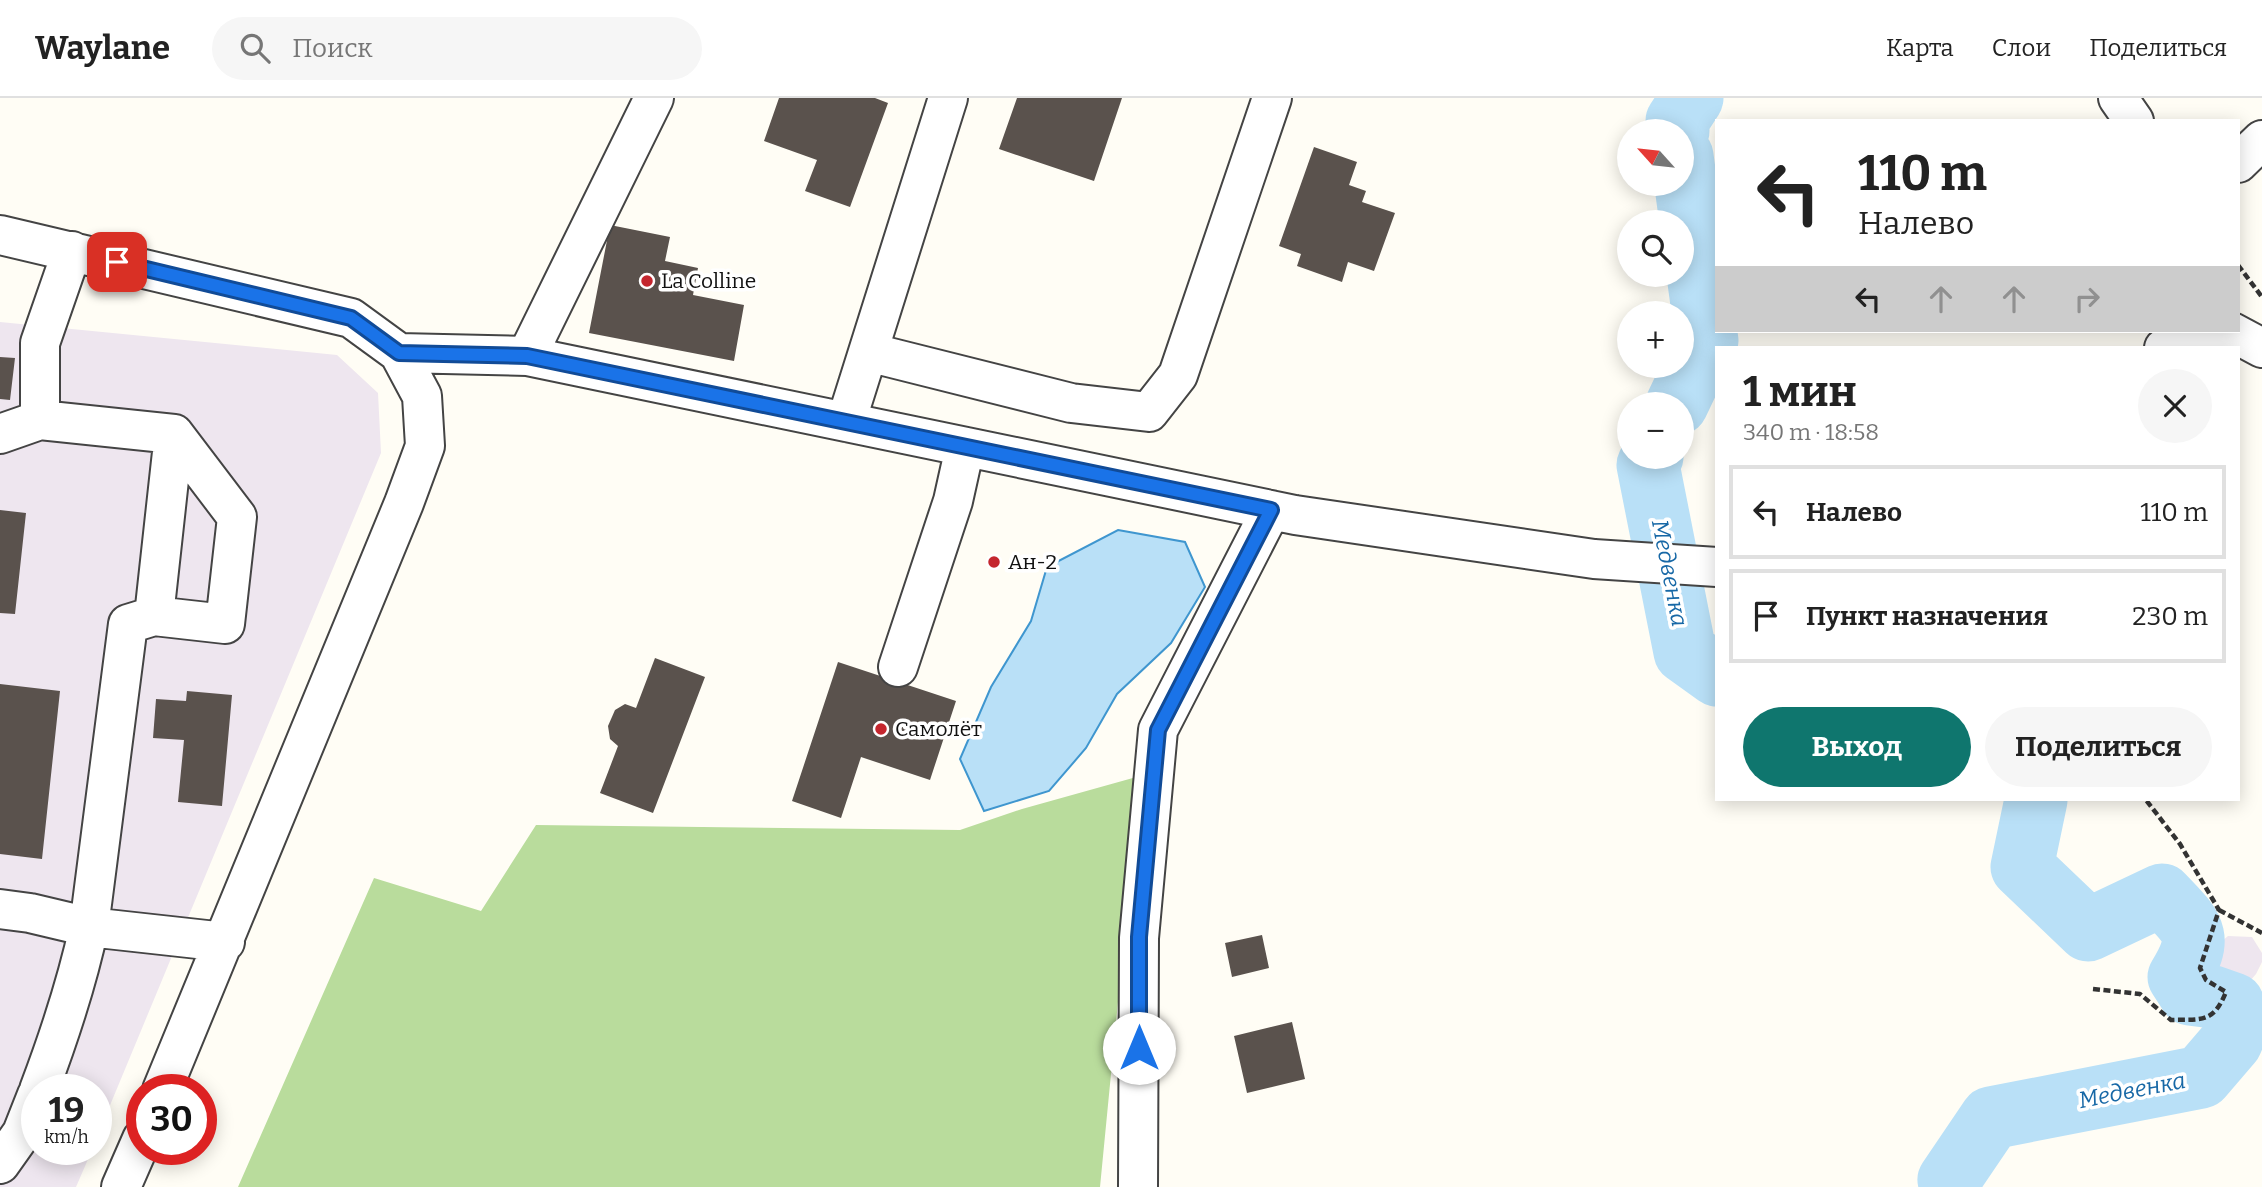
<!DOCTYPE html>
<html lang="ru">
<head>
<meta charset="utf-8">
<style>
	body { margin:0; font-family:Bitter,serif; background:#f6f6f6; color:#222; height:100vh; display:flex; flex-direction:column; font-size:26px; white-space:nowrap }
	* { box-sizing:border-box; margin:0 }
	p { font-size:23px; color:#767676 }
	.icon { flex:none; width:38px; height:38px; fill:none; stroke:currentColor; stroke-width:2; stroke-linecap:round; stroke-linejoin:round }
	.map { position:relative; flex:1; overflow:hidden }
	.details { position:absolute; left:1715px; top:248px; width:525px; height:455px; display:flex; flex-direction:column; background:#fff; border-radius:0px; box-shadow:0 4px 18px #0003 }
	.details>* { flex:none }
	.guide { position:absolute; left:1715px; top:21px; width:525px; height:214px; border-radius:0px; box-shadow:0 4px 18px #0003; background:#fff; color:#222; overflow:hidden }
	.needle { width:46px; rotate:297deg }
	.fabs { position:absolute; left:1617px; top:21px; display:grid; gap:14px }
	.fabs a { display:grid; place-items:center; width:77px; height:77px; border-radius:50%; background:#fff; box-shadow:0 4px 18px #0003; font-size:35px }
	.speed { position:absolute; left:21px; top:976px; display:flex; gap:14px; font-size:35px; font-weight:700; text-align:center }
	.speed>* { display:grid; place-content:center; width:91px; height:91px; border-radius:50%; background:#fff; box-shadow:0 4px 18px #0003; line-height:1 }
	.speed small { font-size:18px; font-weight:400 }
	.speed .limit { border:10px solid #d22; background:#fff; color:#111 }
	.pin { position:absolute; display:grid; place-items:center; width:60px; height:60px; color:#fff; margin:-30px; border-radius:14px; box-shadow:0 4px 10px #0006 }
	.me { position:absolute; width:77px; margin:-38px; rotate:0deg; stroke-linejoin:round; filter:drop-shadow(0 0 5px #0008) }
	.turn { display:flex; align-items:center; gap:24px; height:147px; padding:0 28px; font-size:32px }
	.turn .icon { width:91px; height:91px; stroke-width:2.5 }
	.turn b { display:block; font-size:49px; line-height:60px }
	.lanes { display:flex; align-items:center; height:66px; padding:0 28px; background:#0003; justify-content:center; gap:35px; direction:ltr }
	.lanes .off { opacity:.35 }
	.round { display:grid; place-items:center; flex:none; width:74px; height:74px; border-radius:37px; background:#f6f6f6 }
	.overview { display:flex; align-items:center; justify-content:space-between; height:119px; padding:0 28px }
	h1 { font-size:42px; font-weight:700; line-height:52px }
	.cta { display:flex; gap:14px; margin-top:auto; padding:14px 28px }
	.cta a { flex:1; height:80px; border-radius:42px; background:#0f766e; color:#fff; font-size:28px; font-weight:700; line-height:80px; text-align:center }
	.cta a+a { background:#f6f6f6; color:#222 }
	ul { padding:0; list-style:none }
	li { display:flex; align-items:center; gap:21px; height:94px; margin:0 14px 10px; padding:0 14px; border:4px solid #e0e0e0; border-radius:0px }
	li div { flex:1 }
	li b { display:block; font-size:26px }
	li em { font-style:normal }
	header { display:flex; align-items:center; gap:42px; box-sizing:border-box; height:98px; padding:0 35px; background:#fff; border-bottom:2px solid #e0e0e0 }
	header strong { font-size:33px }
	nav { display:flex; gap:38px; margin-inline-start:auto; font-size:24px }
	.search { width:490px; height:63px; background:#f6f6f6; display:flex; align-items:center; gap:18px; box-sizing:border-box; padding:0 24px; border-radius:38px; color:#767676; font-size:26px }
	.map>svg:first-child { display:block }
	.industrial { fill:#eee6ef }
	.forest { fill:#b9dc9c }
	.water { fill:#b9e0f7; stroke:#3f96cf; stroke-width:2 }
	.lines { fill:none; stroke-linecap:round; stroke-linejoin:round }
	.river { stroke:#b9e0f7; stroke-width:63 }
	.building { fill:#5a524d }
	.minor-casing { stroke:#444; stroke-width:42 }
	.path { stroke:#333; stroke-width:4.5; stroke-dasharray:7 3.5; stroke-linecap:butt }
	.minor { stroke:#fff; stroke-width:38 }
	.route-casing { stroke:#114b97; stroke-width:18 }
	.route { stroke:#1a73e8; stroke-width:12 }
	.poi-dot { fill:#c4262e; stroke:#fff; stroke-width:2.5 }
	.labels { text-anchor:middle; stroke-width:7; stroke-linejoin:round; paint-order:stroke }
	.poi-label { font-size:21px; fill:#111; stroke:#fff; text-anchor:start }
	.water-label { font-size:23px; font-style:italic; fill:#1768a6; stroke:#fff }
</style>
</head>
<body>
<header>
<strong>Waylane</strong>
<div class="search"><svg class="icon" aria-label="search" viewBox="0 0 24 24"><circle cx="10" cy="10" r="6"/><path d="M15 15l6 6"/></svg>Поиск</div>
<nav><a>Карта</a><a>Слои</a><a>Поделиться</a></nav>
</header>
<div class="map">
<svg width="2262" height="1089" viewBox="0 0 2262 1089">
	<rect width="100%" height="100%" fill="#fffdf5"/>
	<path class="industrial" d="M 0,224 L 337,257 L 378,295 L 381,355 L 96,1041 L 96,992 L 37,992 L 37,1052 L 92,1052 L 76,1089 L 0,1089 Z
		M 2228,838 L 2252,839 L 2262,855 L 2262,864 L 2256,876 L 2245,889 L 2215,881 L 2206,871 L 2210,853 Z"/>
	<path class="forest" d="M 1140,678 L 1100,1089 L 238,1089 L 374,780 L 481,813 L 536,727 L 960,732 L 1022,711 Z"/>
	<path class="water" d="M 1118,432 L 1185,444 L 1205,489 L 1171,545 L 1117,596 L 1086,650 L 1049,693 L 984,713 L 960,661 L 991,589 L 1031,523 L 1047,469 Z"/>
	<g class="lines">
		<path class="river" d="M 1678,33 L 1677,23 L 1692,0
			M 1677,306 L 1707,243 L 1682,58
			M 1652,359 L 1648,367 L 1685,554 L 1717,577
			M 1951,1089 L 1949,1082 L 1991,1020 L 2201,979 L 2231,944 L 2240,923 L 2233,906 L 2213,899 L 2190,896 L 2179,879 C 2205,837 2193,830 2162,797 L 2088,832 L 2022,769 L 2036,702"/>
	</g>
	<path class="building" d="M 779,0 L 875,0 L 888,5 L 850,109 L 805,93 L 817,62 L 764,43 Z
		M 1017,0 L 1122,0 L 1094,83 L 999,51 Z
		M 1314,49 L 1357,64 L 1349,87 L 1366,93 L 1362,104 L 1395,115 L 1374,173 L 1348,164 L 1342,184 L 1297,168 L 1301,156 L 1279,148 Z
		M 610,127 L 670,139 L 665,163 L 698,170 L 693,197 L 744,207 L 734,263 L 589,235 Z
		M 0,259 L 15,260 L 10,302 L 0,301 Z
		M 0,412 L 26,415 L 15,516 L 0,515 Z
		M 655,560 L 705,579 L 653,715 L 600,695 L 618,648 L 610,641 L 608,628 L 615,612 L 625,606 L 636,610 Z
		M 838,564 L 956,603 L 930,682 L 861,659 L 841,720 L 792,703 Z
		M 0,586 L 60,593 L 42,761 L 0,756 Z
		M 187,593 L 232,597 L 222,708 L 178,704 L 184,642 L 153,640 L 156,601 L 186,603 Z
		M 1262,837 L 1269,870 L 1232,879 L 1225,845 Z
		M 1292,924 L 1305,981 L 1247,995 L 1234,938 Z"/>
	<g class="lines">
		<g class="minor-casing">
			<path id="minor" d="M 2118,0 L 2134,23
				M 2238,65 L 2262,42
				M 0,137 L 351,220 L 399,255 L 422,298 L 425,348 L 404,405 L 162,992
				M 72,153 L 40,245 L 40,322 L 174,336 L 237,419 L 225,526 L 154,518 L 128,526 L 89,829 L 225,844
				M 2164,250 L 2183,240 L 2232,234 L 2262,250
				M 868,254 L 1071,305 L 1149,314 L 1178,277 L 1272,0
				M 399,255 L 527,258 L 1295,417 L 1594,461 L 1717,469
				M 527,258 L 654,0
				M 846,324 L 948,0
				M 0,336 L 40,322
				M 154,518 L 174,336
				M 898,569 L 953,403 L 965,349
				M 0,811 L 30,815 L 89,829 C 77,885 59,939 39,992
				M 0,1066 L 22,1035 L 37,997
				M 121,1089 L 142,1041
				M 1138,1089 L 1139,840 L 1158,632 L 1271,412"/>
		</g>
		<path class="path" d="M 2238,167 L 2262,199
			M 2219,812 L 2262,835
			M 2093,891 L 2140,896 L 2171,922 C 2201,921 2213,926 2226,894 L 2206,882 L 2200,870 L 2219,812 L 2180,746 L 2146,702"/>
		<use href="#minor" class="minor"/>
	</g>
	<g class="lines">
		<g class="route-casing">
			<path id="route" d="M 117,164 L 351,220 L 399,255 L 527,258 L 1271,412 L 1158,632 L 1139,839 L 1139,950"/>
		</g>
		<use href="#route" class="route"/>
	</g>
	<g class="poi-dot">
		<circle cx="647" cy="183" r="7"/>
		<circle cx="994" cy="464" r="7"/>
		<circle cx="881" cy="631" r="7"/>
	</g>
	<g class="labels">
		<g class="poi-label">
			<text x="661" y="190">La Colline</text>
			<text x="1008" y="471">Ан-2</text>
			<text x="895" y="638">Самолёт</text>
		</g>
		<g class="water-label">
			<text transform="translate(1670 475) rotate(79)" y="8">Медвенка</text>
			<text transform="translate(2132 992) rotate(-11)" y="8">Медвенка</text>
		</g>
	</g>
</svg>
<div class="fabs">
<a><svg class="needle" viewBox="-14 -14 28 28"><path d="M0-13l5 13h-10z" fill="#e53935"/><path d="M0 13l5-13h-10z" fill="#767676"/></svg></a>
<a><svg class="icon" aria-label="search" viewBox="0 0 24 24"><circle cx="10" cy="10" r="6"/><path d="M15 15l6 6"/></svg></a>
<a>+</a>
<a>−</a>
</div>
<div class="speed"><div>19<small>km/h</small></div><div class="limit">30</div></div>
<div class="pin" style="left:117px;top:164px;background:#d93025"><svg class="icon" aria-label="arrive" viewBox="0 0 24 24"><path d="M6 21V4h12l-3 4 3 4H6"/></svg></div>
<svg class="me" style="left:1139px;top:950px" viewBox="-20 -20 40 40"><circle r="19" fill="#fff"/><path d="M0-13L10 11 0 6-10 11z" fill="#1a73e8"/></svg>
<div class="guide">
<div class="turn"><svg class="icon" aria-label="left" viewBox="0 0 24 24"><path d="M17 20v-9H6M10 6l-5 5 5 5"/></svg><div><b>110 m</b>Налево</div></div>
<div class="lanes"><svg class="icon" aria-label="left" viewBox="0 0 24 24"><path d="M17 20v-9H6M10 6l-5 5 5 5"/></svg><svg class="icon off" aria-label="ahead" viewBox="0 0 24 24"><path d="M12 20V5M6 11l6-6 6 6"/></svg><svg class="icon off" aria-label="ahead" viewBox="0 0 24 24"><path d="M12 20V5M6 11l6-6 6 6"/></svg><svg class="icon off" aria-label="right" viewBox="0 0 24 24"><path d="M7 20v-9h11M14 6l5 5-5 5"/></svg></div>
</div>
<section class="details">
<div class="overview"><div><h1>1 мин</h1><p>340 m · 18:58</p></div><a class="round"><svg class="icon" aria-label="close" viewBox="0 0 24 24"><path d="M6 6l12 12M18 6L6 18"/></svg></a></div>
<ul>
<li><svg class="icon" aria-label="left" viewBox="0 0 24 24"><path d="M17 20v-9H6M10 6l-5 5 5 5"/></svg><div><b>Налево</b></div><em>110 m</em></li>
<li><svg class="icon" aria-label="arrive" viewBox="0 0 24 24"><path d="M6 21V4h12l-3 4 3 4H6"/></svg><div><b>Пункт назначения</b></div><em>230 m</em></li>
</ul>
<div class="cta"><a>Выход</a><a>Поделиться</a></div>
</section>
</div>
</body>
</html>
